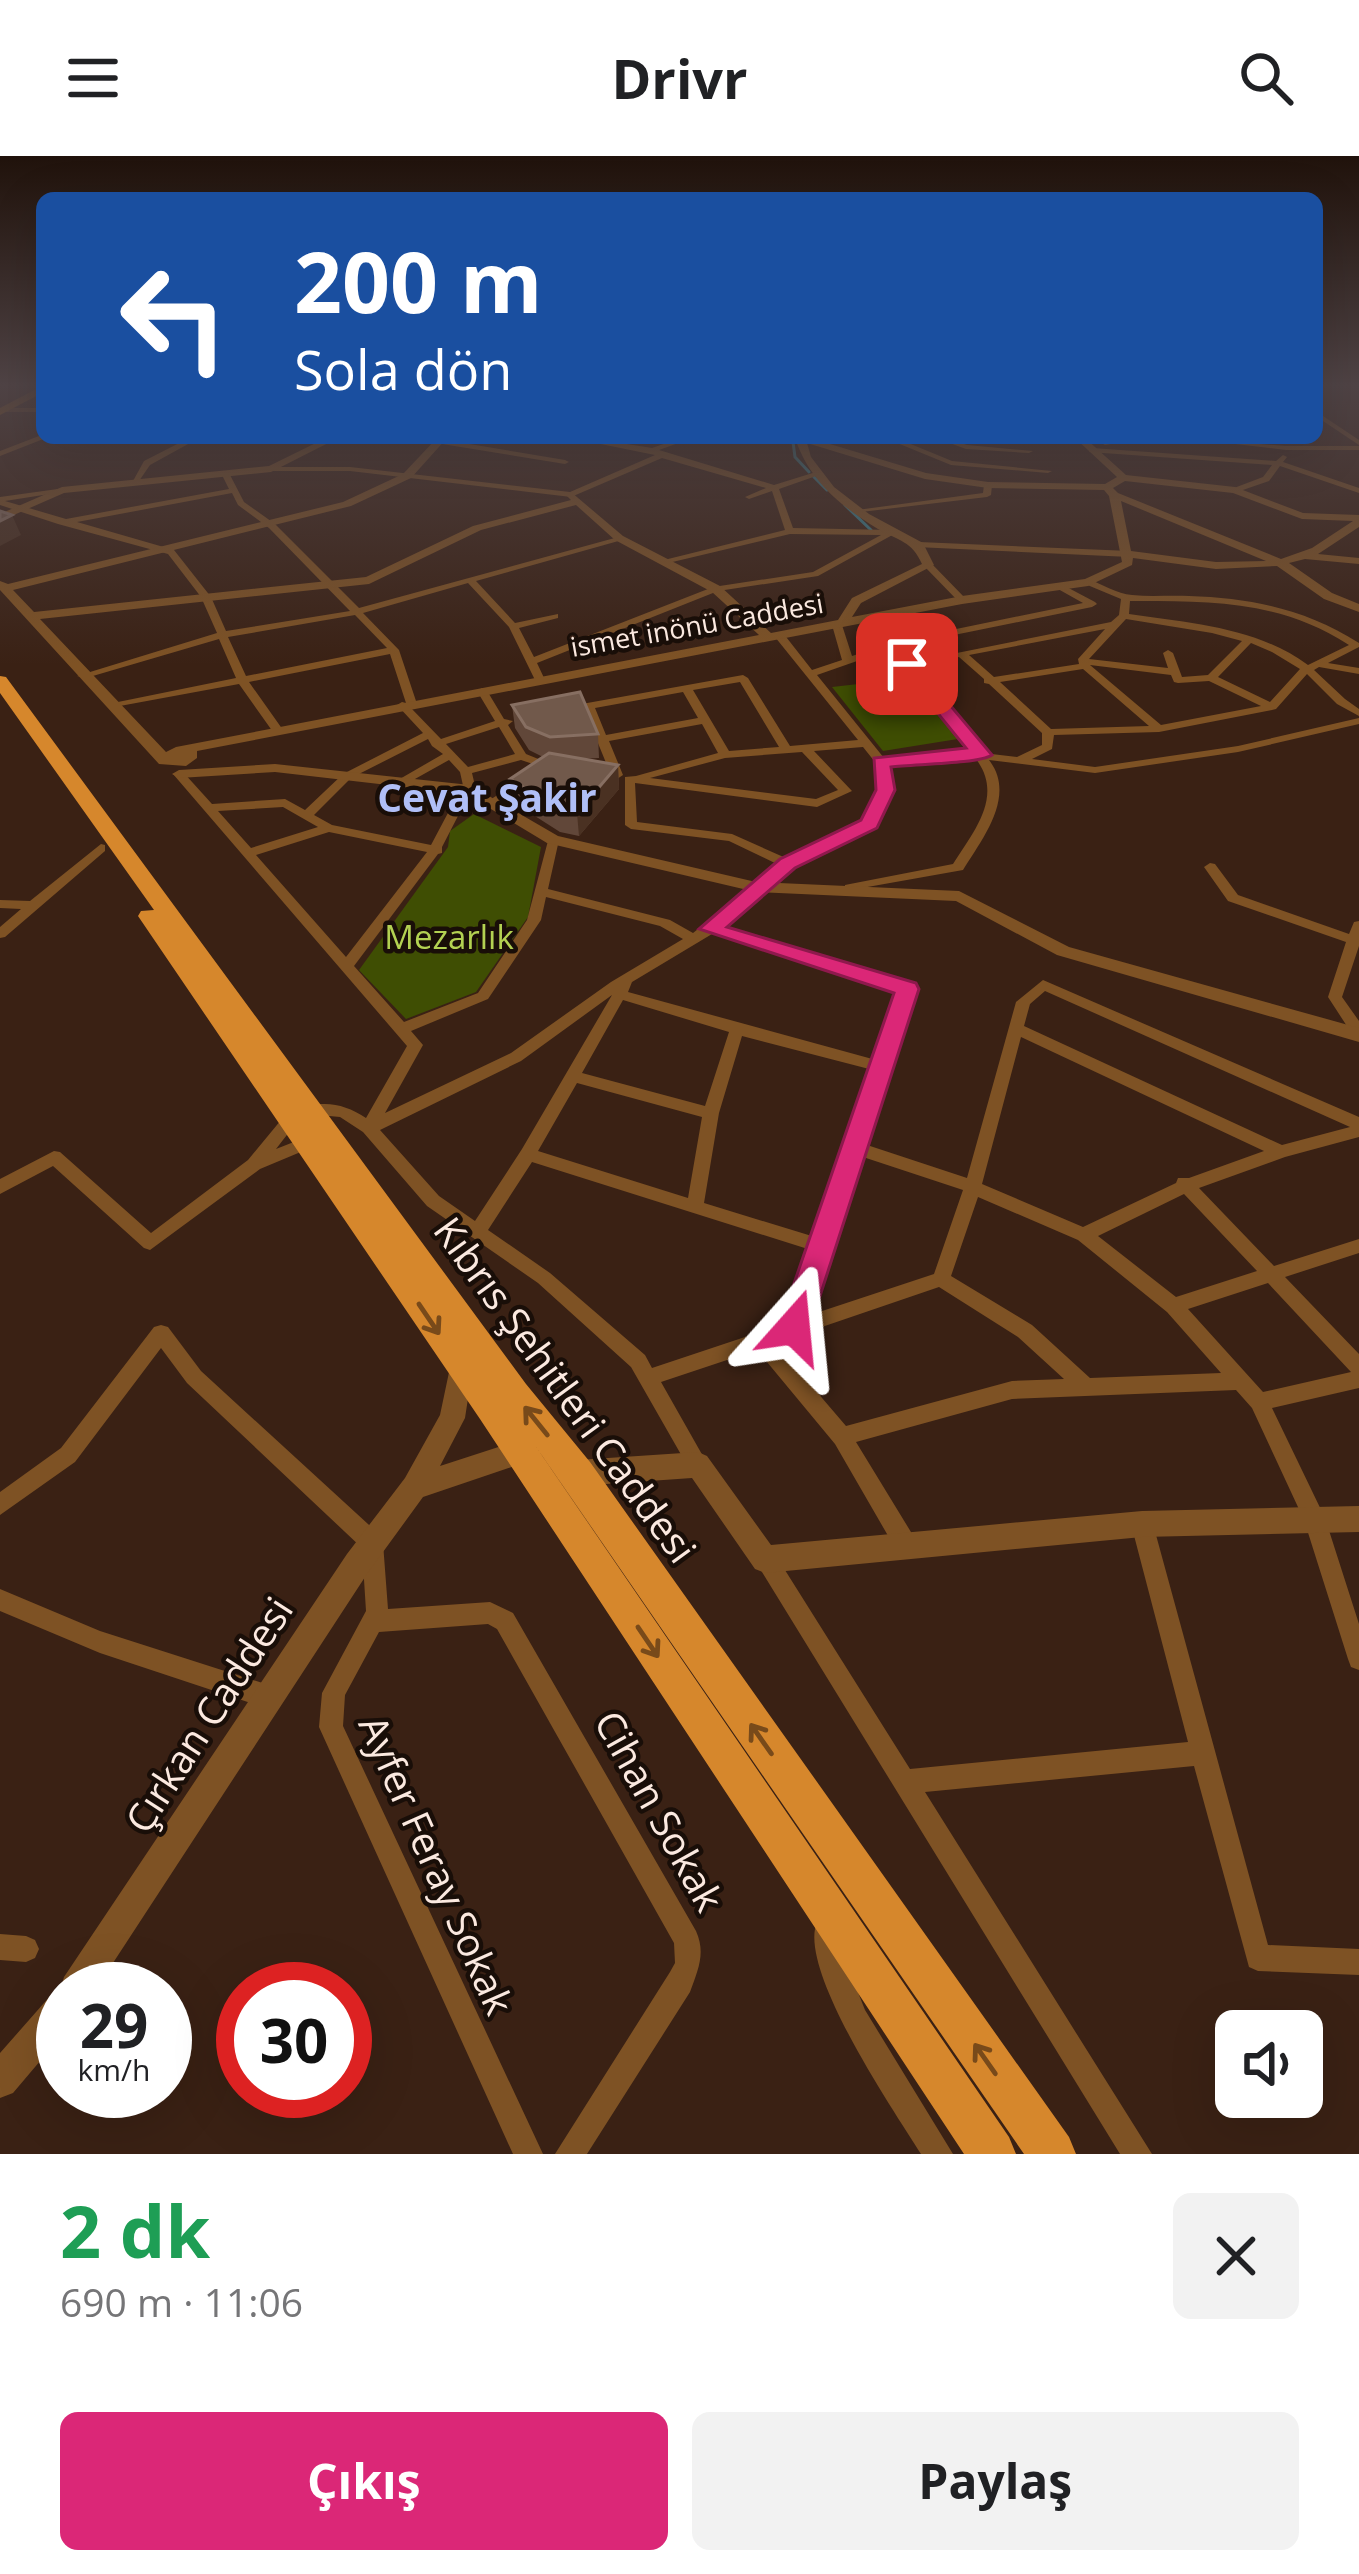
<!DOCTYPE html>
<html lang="tr">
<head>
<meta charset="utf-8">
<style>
	body { margin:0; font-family:"Open Sans",sans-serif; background:#f2f2f2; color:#202124; height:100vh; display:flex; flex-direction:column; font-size:45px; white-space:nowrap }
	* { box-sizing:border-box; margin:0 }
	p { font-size:39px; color:#757577 }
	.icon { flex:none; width:66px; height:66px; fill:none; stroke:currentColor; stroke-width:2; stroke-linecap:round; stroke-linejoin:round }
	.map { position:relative; height:1998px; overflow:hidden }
	.side { display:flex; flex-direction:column; background:#fff; flex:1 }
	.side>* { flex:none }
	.hud { position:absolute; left:36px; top:36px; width:1287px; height:252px; border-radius:18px; box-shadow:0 12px 48px #0002; background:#1a4fa0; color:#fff; overflow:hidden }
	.buttons { position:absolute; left:1215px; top:1854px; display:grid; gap:24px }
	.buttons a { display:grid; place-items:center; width:108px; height:108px; border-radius:18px; background:#fff; box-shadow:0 12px 48px #0002; font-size:60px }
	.speed { position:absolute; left:36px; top:1806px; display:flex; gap:24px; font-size:60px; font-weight:700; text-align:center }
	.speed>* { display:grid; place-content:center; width:156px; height:156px; border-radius:50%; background:#fff; box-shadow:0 12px 48px #0002; line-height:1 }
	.speed small { font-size:30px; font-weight:400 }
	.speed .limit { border:18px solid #d22; background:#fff; color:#111 }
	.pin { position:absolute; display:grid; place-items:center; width:102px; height:102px; color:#fff; margin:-51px; border-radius:24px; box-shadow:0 6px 18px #0006 }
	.me { position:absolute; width:132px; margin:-66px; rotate:18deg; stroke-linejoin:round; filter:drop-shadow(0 0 9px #0008) }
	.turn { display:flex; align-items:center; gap:42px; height:252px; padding:0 60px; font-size:54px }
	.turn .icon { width:156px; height:156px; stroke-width:2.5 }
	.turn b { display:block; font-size:84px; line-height:102px }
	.round { display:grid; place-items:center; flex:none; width:126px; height:126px; border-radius:18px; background:#f2f2f2 }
	.overview { display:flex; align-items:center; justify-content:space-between; height:204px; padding:0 60px }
	h1 { font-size:72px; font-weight:700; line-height:90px; color:#1e9e55 }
	.cta { display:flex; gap:24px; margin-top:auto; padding:24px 60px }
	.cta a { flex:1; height:138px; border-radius:18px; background:#db2777; color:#fff; font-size:48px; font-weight:700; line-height:138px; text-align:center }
	.cta a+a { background:#f2f2f2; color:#202124 }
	header { display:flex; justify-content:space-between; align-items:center; height:156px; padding:0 60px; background:#fff; font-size:54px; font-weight:700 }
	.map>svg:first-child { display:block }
	.green { fill:#3f4e03 }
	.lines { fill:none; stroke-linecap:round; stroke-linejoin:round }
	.stream { stroke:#357f8e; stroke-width:3 }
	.minor { fill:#7e5224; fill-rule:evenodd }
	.tertiary { fill:#7e5224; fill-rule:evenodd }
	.secondary { fill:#ad680c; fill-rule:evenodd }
	.trunk { fill:#d6872c; fill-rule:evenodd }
	.wall { fill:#614739 }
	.shaded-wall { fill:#4a3122 }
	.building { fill:#71594b; stroke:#876f62; stroke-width:3 }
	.oneway { stroke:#784a1a }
	.route { fill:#db2777; stroke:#8e194d; stroke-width:3 }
	.labels { text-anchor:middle; stroke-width:9; stroke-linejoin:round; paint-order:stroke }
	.far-street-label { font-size:27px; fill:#fbe9e0; stroke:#190e08 }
	.park-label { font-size:33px; fill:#b3d152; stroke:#190e08 }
	.far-district-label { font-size:39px; font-weight:bold; fill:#b0bff7; stroke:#190e08 }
	.near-street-label { font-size:39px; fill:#fbe9e0; stroke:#190e08 }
</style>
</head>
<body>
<header><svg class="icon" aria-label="menu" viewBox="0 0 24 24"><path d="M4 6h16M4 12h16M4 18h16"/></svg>Drivr<svg class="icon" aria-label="search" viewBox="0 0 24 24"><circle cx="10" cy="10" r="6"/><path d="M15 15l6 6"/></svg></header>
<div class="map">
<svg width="1359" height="1998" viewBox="0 0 1359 1998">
	<rect width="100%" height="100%" fill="#3a2114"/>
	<path class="green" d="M 911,522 L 964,582 L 883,595 L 832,531 Z
		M 474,658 L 541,691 L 528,761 L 476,836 L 406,863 L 359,814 L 448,691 L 450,675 Z"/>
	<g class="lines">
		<path class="stream" d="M 793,286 L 795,301 L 809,316
			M 814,321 L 827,334
			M 845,349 L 871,374"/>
		<path class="minor" d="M 0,252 L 42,252 L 42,256 L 0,256 Z
			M 1317,256 L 1359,284 L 1359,289 L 1317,261 Z
			M 39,280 L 46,282 L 0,300 L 0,295 Z
			M 189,282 L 199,282 L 150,309 L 139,325 L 133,325 L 144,305 Z
			M 571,282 L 589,282 L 652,292 L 681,282 L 692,282 L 659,294 L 774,329 L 819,315 L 819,319 L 779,333 L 793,372 L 892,374 L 896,377 L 818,420 L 718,435 L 537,507 L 545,524 L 540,527 L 535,524 L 509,471 L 468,427 L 363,457 L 399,494 L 417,548 L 410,551 L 441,583 L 495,565 L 477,535 L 482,532 L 486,533 L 504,563 L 513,565 L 508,569 L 526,598 L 563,613 L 557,616 L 521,604 L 472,617 L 476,634 L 470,638 L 464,634 L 460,616 L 449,604 L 406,628 L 398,628 L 398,624 L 443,598 L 432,590 L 428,583 L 351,622 L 314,659 L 332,669 L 431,689 L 449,655 L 488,645 L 523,623 L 533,625 L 496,651 L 458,660 L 442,691 L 442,697 L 438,698 L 354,810 L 404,866 L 478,837 L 527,764 L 549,681 L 557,681 L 559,684 L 548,733 L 670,764 L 693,777 L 779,709 L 729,685 L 631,673 L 625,669 L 625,621 L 636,620 L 718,597 L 702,568 L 609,585 L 623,619 L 617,623 L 611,619 L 584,553 L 569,556 L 564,553 L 565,551 L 743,519 L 748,522 L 790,590 L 858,584 L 775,481 L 775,477 L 783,477 L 812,514 L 842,504 L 832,469 L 837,466 L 842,469 L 852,500 L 898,485 L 1083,447 L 1058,433 L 1058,429 L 1061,428 L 1095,446 L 1097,448 L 1092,451 L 900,490 L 817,519 L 884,602 L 956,594 L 970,595 L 902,508 L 1111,466 L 1119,459 L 1121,443 L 1085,428 L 1085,424 L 1088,423 C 1102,428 1117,438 1132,439 C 1151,441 1170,439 1189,440 C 1251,442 1306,453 1359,487 L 1359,491 L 1328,507 L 1359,512 L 1359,518 L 1319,511 L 1314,514 L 1345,543 L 1359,553 L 1359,560 L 1337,548 L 1307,518 L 1276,553 L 1272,554 L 1159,576 L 1054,579 L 1052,593 L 1032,603 L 1095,611 L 1238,590 L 1359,562 L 1359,568 L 1238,596 L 1095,617 L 989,604 C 1017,640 982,683 963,714 L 845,735 L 845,729 L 850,728 L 953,708 C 974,675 1004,640 976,603 L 956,600 L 887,609 L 892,634 L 873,671 L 793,711 L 720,772 L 913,830 L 915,833 L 864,988 L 967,1022 L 1016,846 L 1043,824 L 1359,961 L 1359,981 L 1285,1001 L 1199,1032 L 1274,1110 L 1359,1083 L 1359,1097 L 1285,1121 L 1359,1198 L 1359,1232 L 1272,1252 L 1325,1362 L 1359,1468 L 1359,1514 L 1351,1511 L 1348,1503 L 1304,1364 L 1252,1252 L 1236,1234 L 1012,1243 L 856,1286 L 914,1381 L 917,1389 L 914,1397 L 906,1400 L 898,1397 L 835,1288 L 757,1194 L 661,1226 L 708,1309 L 705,1316 L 698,1319 L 691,1316 L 631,1211 L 538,1127 L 427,1050 L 363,976 L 340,961 L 308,958 L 306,954 L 308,950 C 331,945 347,950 366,962 L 407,890 L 173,618 L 183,616 L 212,648 L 285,643 L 305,654 L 343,618 L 423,577 L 397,549 L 402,546 L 406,547 L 390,498 L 249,526 L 283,574 L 277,577 L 273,576 L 239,528 L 109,552 L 108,550 L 113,547 L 236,522 L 219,483 L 86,522 L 77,520 L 217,477 L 201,441 L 168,398 L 58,368 L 0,349 L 0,341 L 65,332 L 62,336 L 5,345 L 66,363 L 229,333 L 222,319 L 229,317 L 244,346 L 275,368 L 359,452 L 622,380 L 622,384 L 476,425 L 515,467 L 558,458 L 558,462 L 519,472 L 534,501 L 713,431 L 813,416 L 881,379 L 790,378 L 664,408 L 664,404 L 785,374 L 772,335 L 749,343 L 745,341 L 766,332 L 662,302 L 571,341 L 350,315 L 271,315 L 267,313 L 271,311 L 350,311 L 570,336 L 655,299 ZM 232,337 L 238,349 L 269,372 L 350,455 L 226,475 L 211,441 L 174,394 L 77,366 ZM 1130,445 C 1210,445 1280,444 1349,489 L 1308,509 C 1257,471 1189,467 1129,458 ZM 355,459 L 387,492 L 246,520 L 228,481 ZM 1126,463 L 1212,477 L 1242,485 L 1208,519 L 1182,521 L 1173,497 L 1168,494 L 1163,497 L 1168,512 L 1089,503 ZM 1105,473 L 1078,503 L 1079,508 L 994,521 L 969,499 ZM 1251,487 L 1272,496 L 1300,513 L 1270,546 L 1218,521 ZM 959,501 L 984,523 L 984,527 L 989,528 L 1042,577 L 1042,589 L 1017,601 L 983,597 L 914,510 ZM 1090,509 L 1171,519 L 1174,526 L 1178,527 L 1209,525 L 1261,550 L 1161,569 ZM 1083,513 L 1149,570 L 1051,573 L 1000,526 ZM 740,526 L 779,591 L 729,595 L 693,534 ZM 683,536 L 698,562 L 606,579 L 595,552 ZM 499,571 L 515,598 L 468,611 L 446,588 ZM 863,591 L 875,606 L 880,634 L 864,666 L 788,703 L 732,678 L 637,666 L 635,627 L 817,651 L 852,635 L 814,595 ZM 802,596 L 838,634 L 816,643 L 650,622 L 725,602 ZM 283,651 L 318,671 L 251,692 L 218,655 ZM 329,676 L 427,696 L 346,801 L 256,699 ZM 546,741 L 660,770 L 683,783 L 611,826 L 511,897 L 385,957 L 423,889 L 411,875 L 488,843 L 541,764 ZM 712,778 L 900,836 L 876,904 L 628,836 L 632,826 ZM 1045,835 L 1350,971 L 1282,989 L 1024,870 L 1030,848 ZM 612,839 L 522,993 L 475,1065 L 439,1040 L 380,974 L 521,905 ZM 623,844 L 729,876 L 705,950 L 582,917 ZM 742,880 L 873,914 L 815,1081 L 704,1047 L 719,957 ZM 1021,881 L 1264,995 L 1189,1022 L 1178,1022 L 1176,1027 L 1083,1071 L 982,1028 ZM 577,927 L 702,961 L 688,1042 L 538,995 ZM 860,1000 L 963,1034 L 934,1118 L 807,1160 ZM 532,1006 L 811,1094 L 786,1167 L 763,1175 L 759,1174 L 751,1179 L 652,1212 L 645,1199 L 550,1117 L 488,1074 ZM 1184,1038 L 1257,1115 L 1176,1141 L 1098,1080 ZM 978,1041 L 1078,1084 L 1167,1156 L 1221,1217 L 1090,1222 L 1032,1169 L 951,1120 ZM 1268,1127 L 1351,1216 L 1263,1236 L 1188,1153 ZM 939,1131 L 1018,1181 L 1064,1223 L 1012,1225 L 846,1270 L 775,1187 Z
			M 885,282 L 896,282 L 952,305 L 1052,315 L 1048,317 L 951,309 Z
			M 936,282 L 947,282 L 967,289 L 1033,295 L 1029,297 L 966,293 Z
			M 1125,282 L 1145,282 L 1105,289 L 1101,287 Z
			M 1184,282 L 1286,290 L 1359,290 L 1359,294 L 1286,294 Z
			M 439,283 L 565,304 L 569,306 L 565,308 L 436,287 Z
			M 1092,292 L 1276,305 L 1283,299 L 1287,301 L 1283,306 L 1359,332 L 1359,337 L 1280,310 L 1269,325 L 1237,336 L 1234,332 L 1263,321 L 1272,309 L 1089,296 Z
			M 988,327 L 992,329 L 991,339 L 987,341 L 861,356 L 857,354 L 983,337 L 984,329 Z
			M 919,386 L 1130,395 L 1134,398 L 1130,401 L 916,391 L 916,387 Z
			M 925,407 L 931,407 L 965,442 L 965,446 L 959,446 L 925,411 Z
			M 101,688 L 105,689 L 105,695 L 5,781 L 0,782 L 0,771 L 21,753 L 0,752 L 0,744 L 30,745 Z
			M 1210,707 L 1215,708 L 1238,739 L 1349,778 L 1354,766 L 1359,765 L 1359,790 L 1342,841 L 1359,865 L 1359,882 L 1354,881 L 1328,841 L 1346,786 L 1228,745 L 1204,711 Z
			M 292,956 L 300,962 L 276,993 L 309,980 L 315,982 L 317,986 L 315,990 L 260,1013 L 150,1094 L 144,1092 L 53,1010 L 0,1038 L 0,1023 L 54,995 L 60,996 L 151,1077 L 248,1004 L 286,958 Z
			M 161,1169 L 168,1171 L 201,1215 L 380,1379 L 383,1387 L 388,1453 L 490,1446 L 513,1457 L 696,1775 C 706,1797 698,1814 690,1836 L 587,1998 L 555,1998 L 670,1816 L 675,1807 L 674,1787 L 497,1473 L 488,1468 L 379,1476 L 345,1539 L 343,1570 L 543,1998 L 513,1998 L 319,1571 L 322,1537 L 366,1455 L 362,1392 L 187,1227 L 161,1192 L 75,1306 L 0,1359 L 0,1336 L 61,1292 L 154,1171 Z
			M 1142,1357 L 1149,1361 L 1153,1368 L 1268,1789 L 1359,1793 L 1359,1819 L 1258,1815 L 1249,1811 L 1194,1610 L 925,1636 L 1152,1998 L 1120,1998 L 754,1403 L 757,1395 L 765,1392 L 773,1395 L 910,1613 L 1188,1586 L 1131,1368 L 1135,1361 Z
			M 0,1433 L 100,1475 L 272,1530 L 280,1534 L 284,1542 L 280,1550 L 272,1554 L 100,1497 L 0,1455 Z
			M 826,1762 L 835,1766 L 846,1806 L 865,1854 L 953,1998 L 921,1998 C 894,1955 797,1813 817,1766 Z
			M 0,1778 L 26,1780 L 35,1784 L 39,1793 L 35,1802 L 26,1806 L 0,1804 Z"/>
		<path class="tertiary" d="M 326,282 L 338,282 L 271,316 L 64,337 L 0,365 L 0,358 L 62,331 L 269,310 Z
			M 437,282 L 447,282 L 411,322 L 351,350 L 13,434 L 34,456 L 366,421 L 473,370 L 571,344 L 566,339 L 571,336 L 623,380 L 720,430 L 771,477 L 838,464 L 852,442 L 922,408 C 912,385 899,385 878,373 C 840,350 809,324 795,282 L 810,282 L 926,317 L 988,326 L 1105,328 L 1117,321 L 1075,282 L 1085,282 L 1126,319 L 1235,331 L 1303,357 L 1359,359 L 1359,371 L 1318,398 L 1359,402 L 1359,408 L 1305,403 L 1289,407 L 1332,437 L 1359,448 L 1359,456 L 1324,443 L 1277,410 L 1216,413 L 1133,402 L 1132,409 L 1088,430 L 962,448 L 197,595 L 197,602 L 186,610 L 159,608 L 0,434 L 0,425 L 8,428 L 343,346 L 403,318 ZM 807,287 L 925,323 L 988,332 L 1104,334 L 1109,340 L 1122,406 L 1085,423 L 962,440 L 852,461 L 861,447 L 934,409 L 923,387 L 869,358 L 834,331 L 811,301 ZM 1125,325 L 1233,337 L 1302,363 L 1353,365 L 1312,392 L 1281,403 L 1118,337 L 1113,332 ZM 1121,345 L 1266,405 L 1216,406 L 1131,395 ZM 576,349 L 615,384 L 712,436 L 759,479 L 176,591 L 166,596 L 40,463 L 369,428 L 481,374 Z
			M 275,608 L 470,629 L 558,680 L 756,726 L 959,735 L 1069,791 L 1359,872 L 1359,886 L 1057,799 L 956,745 L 756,736 L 547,687 L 466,638 L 275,616 L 179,622 L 172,618 L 179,614 Z
			M 461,1199 L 470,1202 L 473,1210 L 465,1262 L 440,1310 L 520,1284 L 529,1287 L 533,1296 L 529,1305 L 423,1341 L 367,1418 L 96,1833 L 63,1833 L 63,1878 L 13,1937 L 0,1942 L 0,1897 L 51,1839 L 60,1835 L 64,1821 L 347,1398 L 405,1322 L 440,1259 L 452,1202 Z
			M 698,1296 L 707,1300 L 771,1389 L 1142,1355 L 1359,1350 L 1359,1376 L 1142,1381 L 765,1417 L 755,1413 L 692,1322 L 578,1330 L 569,1326 L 565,1317 L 569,1308 L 578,1304 Z"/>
		<path class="secondary" d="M 42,230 L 42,237 L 0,259 L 0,252 Z"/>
		<path class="trunk" d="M 0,520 L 6,521 L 526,1228 L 590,1306 L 1069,1981 L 1076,1998 L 1024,1998 L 532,1285 L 1009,1981 L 1016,1998 L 964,1998 L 480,1263 L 138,760 L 141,755 L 154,754 L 0,537 Z"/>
	</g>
	<path class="wall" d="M 512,549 L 598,578 L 599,602 L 580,603 L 618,609 L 619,633 L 579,680 L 560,676 L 513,646 L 510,623 L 543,601 L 529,594 L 515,572 Z"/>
	<path class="shaded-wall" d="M 12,359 L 21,379 L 0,390 L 0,365 Z
		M 618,609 L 619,633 L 579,680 L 577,657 Z"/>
	<path class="building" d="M 0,355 L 12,359 L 0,365 Z
		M 580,536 L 598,578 L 550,581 L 526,571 L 512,549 Z
		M 549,597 L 618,609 L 577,657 L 557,652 L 510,623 Z"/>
	<defs><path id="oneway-shaft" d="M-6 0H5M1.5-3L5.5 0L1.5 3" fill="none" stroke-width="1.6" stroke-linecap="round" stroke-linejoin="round" transform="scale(3)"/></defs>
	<g class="oneway">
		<use href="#oneway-shaft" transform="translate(429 1163) rotate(56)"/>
		<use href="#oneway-shaft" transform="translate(536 1265) rotate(-129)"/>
		<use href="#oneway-shaft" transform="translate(648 1486) rotate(56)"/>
		<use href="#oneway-shaft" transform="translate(761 1583) rotate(-125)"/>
		<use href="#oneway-shaft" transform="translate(985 1903) rotate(-125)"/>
	</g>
	<linearGradient id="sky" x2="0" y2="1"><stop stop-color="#20120b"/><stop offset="0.45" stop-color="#4f4345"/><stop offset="1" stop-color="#4f4345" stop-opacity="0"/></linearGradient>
	<rect width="1359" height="509" fill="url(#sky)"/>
	<path class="route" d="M 901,505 L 913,505 L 992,599 C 979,608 913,608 891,611 L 895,634 L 877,672 L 795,712 L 727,771 L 916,827 L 919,833 L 810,1171 L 805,1181 L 794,1184 L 783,1181 L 779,1171 L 894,837 L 699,773 L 780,703 L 861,664 L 876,634 L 874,602 L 966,592 L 901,512 Z"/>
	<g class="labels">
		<g class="far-street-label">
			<text transform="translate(697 470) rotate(-10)" y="9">ismet inönü Caddesi</text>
		</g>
		<g class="park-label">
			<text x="449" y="793">Mezarlık</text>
		</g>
		<g class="far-district-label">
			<text x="487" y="656">Cevat Şakir</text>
		</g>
		<g class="near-street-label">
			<text transform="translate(565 1234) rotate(54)" y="14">Kıbrıs Şehitleri Caddesi</text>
			<text transform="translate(209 1559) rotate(-57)" y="14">Çırkan Caddesi</text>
			<text transform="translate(659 1655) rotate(61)" y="14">Cihan Sokak</text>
			<text transform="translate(436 1709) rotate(66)" y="14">Ayfer Feray Sokak</text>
		</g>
	</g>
</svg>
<div class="buttons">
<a><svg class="icon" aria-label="sound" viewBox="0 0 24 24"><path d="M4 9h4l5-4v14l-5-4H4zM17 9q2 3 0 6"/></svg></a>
</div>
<div class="speed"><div>29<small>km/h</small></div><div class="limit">30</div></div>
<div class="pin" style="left:907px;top:508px;background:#d93025"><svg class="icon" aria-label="arrive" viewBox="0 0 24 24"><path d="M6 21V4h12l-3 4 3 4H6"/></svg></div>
<svg class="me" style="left:794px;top:1171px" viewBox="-20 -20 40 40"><path d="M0-17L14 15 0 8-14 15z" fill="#db2777" stroke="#fff" stroke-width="4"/></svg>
<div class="hud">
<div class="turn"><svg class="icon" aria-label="left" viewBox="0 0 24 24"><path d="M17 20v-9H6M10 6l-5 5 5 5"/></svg><div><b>200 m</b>Sola dön</div></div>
</div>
</div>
<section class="side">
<div class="overview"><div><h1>2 dk</h1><p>690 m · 11:06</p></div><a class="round"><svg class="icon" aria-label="close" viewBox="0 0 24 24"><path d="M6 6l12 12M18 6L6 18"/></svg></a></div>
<div class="cta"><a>Çıkış</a><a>Paylaş</a></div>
</section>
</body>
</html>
